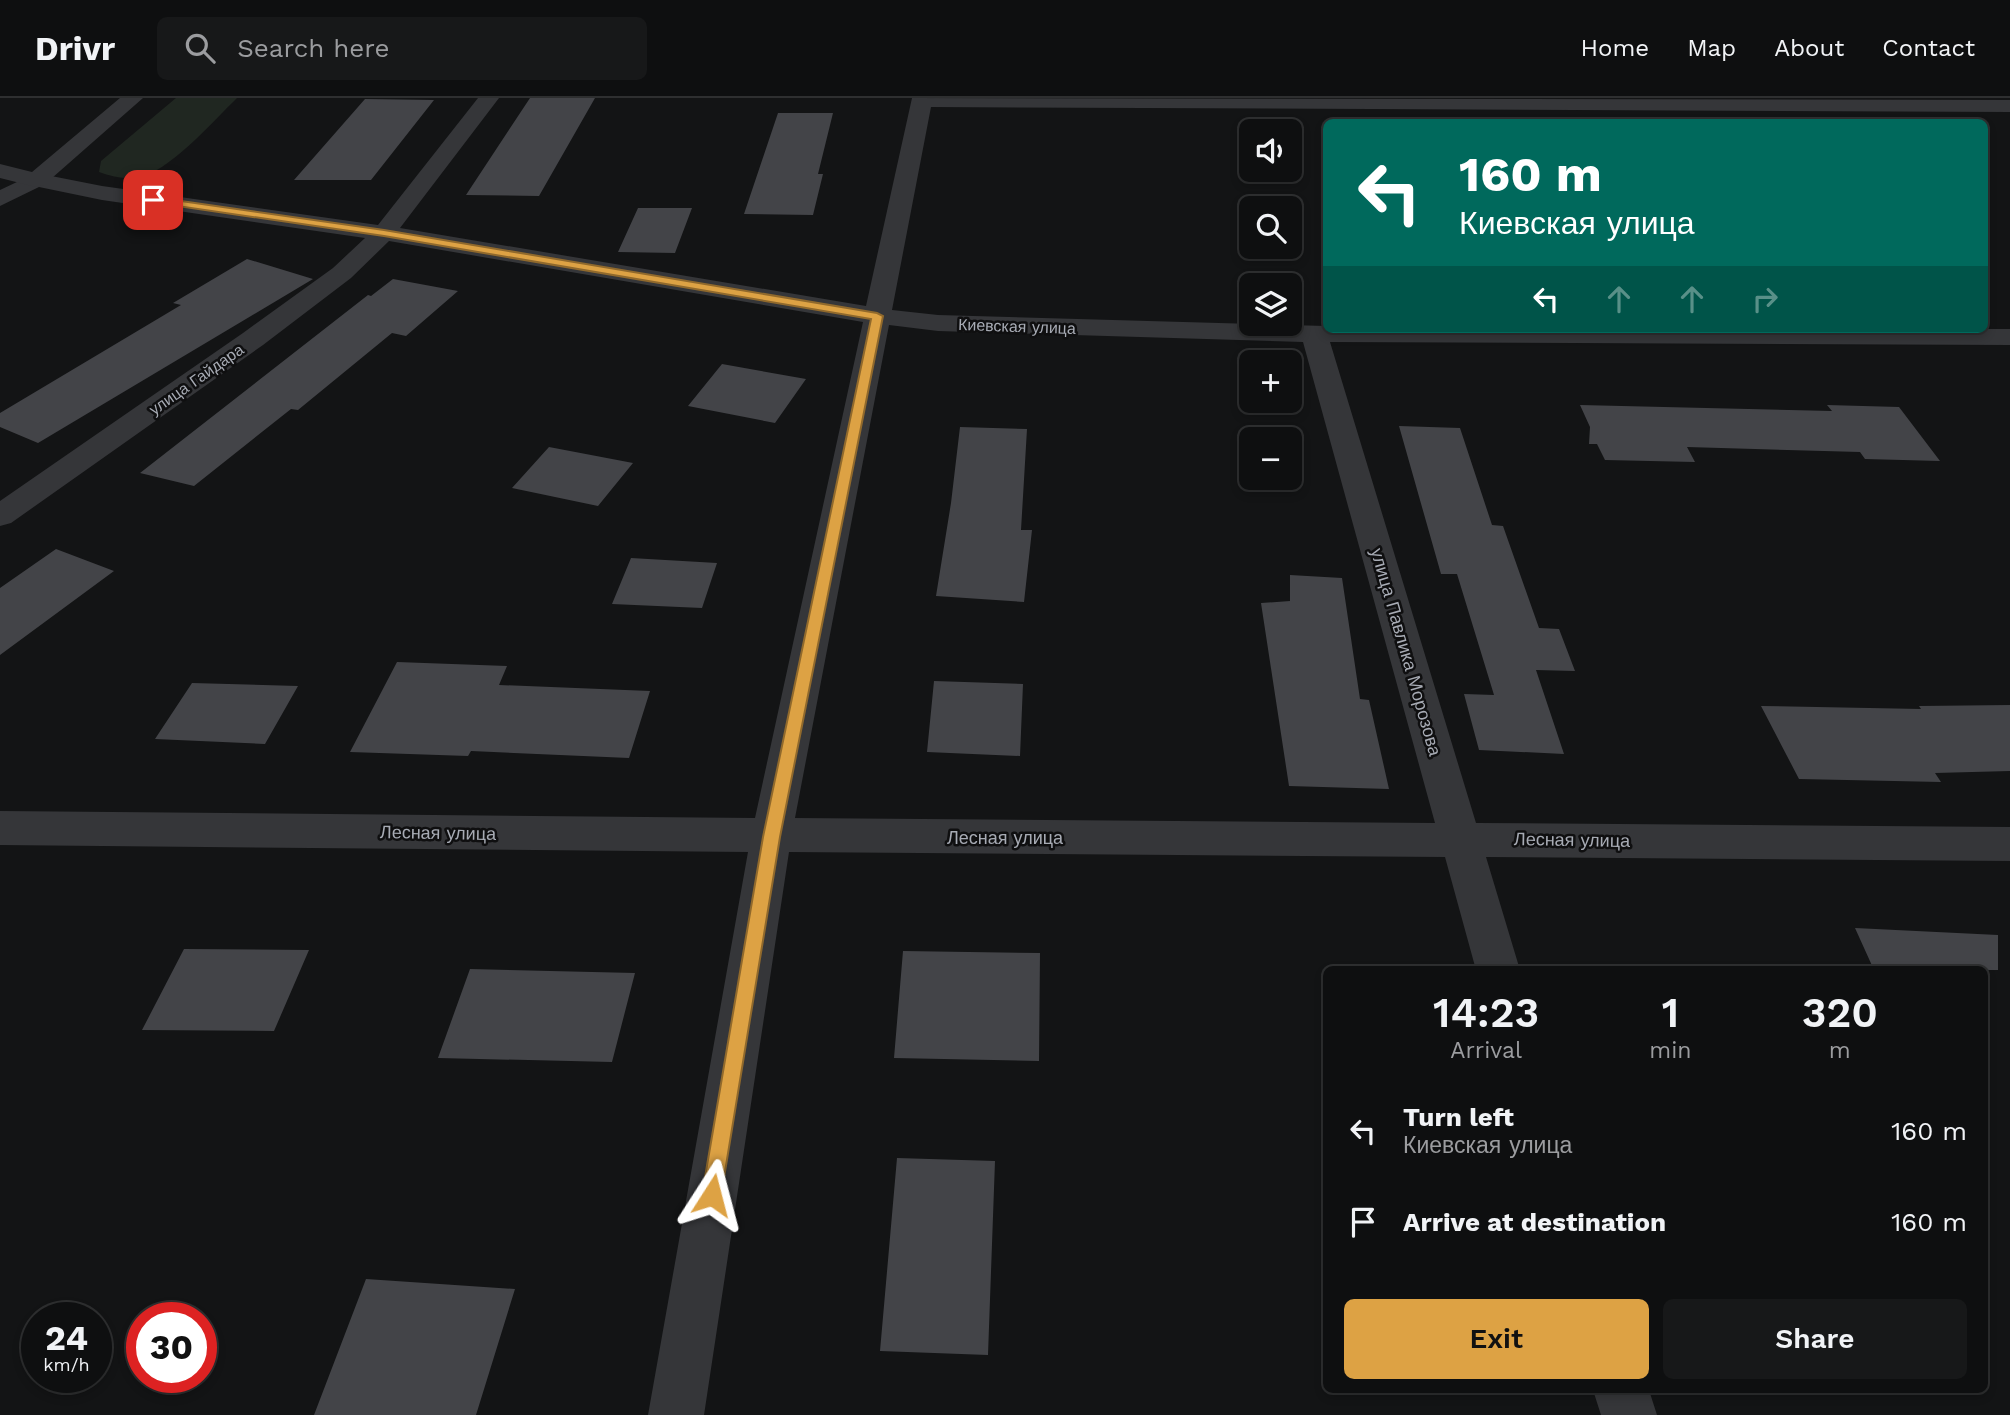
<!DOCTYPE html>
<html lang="en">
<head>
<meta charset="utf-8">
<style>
	body { margin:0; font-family:"Work Sans",sans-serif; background:#171819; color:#f1f3f6; height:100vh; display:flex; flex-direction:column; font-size:26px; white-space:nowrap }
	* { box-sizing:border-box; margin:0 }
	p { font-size:23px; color:#9b9c9f }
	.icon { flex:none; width:38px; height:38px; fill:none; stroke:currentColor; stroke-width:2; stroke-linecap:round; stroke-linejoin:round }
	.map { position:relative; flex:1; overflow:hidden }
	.panel { position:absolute; left:1323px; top:868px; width:665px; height:427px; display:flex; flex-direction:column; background:#0e0f10; border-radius:10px; box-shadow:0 4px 10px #0003,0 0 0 2px #2e2f30 }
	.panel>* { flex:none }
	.top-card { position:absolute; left:1323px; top:21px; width:665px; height:214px; border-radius:10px; box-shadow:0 4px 10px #0003,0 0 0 2px #2e2f30; background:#00695c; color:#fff; overflow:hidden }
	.fabs { position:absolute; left:1239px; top:21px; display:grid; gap:14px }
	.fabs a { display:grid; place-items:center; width:63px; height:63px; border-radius:10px; background:#0e0f10; box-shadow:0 4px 10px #0003,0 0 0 2px #2e2f30; font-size:35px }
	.speed { position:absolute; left:21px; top:1204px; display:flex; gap:14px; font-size:35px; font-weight:700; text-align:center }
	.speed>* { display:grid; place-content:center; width:91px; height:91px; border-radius:50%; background:#0e0f10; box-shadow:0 4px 10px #0003,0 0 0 2px #2e2f30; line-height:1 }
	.speed small { font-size:18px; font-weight:400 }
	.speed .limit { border:10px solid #d22; background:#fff; color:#111 }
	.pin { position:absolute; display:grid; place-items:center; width:60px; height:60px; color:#fff; margin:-30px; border-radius:14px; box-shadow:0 4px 10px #0006 }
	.me { position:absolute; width:77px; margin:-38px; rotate:9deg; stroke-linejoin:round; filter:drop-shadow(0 0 5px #0008) }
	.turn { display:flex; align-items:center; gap:24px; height:147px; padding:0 21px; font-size:32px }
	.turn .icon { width:91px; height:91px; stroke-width:2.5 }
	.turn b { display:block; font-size:49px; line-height:60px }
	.lanes { display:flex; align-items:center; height:66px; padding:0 21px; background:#0003; justify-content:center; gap:35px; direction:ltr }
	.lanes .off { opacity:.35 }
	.eta { display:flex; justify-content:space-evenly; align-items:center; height:119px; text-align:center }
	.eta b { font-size:42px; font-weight:600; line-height:49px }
	.cta { display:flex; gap:14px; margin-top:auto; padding:14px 21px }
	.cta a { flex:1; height:80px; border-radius:10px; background:#dda244; color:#111; font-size:28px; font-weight:600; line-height:80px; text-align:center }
	.cta a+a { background:#171819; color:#f1f3f6 }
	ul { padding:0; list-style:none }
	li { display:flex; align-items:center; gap:21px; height:91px; padding:0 21px }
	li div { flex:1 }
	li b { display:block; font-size:26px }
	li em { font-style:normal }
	header { display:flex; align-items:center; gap:42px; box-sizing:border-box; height:98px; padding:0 35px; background:#0e0f10; border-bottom:2px solid #2e2f30 }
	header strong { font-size:33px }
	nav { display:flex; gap:38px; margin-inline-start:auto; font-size:24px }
	.search { width:490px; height:63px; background:#171819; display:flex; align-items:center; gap:18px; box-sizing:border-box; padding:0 24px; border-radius:10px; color:#9b9c9f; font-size:26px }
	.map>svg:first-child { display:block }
	.green { fill:#202721 }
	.building { fill:#434448 }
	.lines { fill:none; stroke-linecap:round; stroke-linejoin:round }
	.minor { fill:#353639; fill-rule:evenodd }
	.tertiary { fill:#353639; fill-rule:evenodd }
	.route { fill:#dda244; stroke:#90692c; stroke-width:2 }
	.labels { text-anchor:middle; stroke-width:5; stroke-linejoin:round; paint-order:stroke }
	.far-street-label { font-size:16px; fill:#a7abb4; stroke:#0f0f10 }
	.street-label { font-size:18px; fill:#a7abb4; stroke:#0f0f10 }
</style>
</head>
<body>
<header>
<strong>Drivr</strong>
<div class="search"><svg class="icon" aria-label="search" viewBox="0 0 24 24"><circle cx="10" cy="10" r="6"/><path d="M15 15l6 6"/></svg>Search here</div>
<nav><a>Home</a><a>Map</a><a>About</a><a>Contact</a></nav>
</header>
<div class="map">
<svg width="2010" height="1317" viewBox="0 0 2010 1317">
	<rect width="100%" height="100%" fill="#131415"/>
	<path class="green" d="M 176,0 L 237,0 C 213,23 169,75 136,80 C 123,81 110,78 99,74 L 101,63 Z"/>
	<path class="building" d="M 530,0 L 595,0 L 539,98 L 466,97 Z
		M 365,1 L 434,2 L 371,82 L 294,82 Z
		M 778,15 L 833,15 L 818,76 L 823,76 L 813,117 L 744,116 Z
		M 638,110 L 692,110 L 675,155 L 618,154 Z
		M 247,161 L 313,181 L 38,345 L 0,329 L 0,315 L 181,207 L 173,205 Z
		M 393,181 L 458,193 L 406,238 L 392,235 L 298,312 L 291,311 L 194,388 L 140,375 L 368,197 L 371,198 Z
		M 722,266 L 806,281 L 775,325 L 688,308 Z
		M 1580,307 L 1832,313 L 1827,307 L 1899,309 L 1940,363 L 1865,361 L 1860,354 L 1687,349 L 1695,364 L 1605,362 L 1597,346 L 1589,346 L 1590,329 Z
		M 1399,328 L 1460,330 L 1492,427 L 1503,428 L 1539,530 L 1559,531 L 1575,573 L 1536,572 L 1564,656 L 1479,652 L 1464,596 L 1494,597 L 1457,476 L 1441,476 Z
		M 960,329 L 1027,331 L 1021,432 L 1032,432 L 1024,504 L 936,498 L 951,405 Z
		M 549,349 L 633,365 L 598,408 L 512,390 Z
		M 56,451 L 114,473 L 0,557 L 0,490 Z
		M 631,460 L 717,465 L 702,510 L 612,506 Z
		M 1290,477 L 1342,480 L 1360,601 L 1369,602 L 1389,691 L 1289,688 L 1261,505 L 1290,503 Z
		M 397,564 L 507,568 L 499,587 L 650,593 L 629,660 L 471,653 L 468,658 L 350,654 Z
		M 934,583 L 1023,586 L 1020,658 L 927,654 Z
		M 192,585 L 298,588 L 265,646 L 155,641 Z
		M 2010,607 L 2010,673 L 1935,675 L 1941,684 L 1799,681 L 1761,608 L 1921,611 L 1919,608 Z
		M 1855,830 L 1998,837 L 1998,872 L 1874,872 Z
		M 184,851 L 309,852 L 274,933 L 142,932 Z
		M 903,853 L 1040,855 L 1039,963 L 894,960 Z
		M 470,871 L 635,875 L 612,964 L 438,960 Z
		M 897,1060 L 995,1063 L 988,1257 L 880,1253 Z
		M 366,1181 L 515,1191 L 476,1317 L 314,1317 Z"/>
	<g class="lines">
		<path class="minor" d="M 478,0 L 499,0 L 400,130 L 866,208 L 912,0 L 2010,2 L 2010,14 L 931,9 L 892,212 L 938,217 L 1326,228 L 1326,231 L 2010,231 L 2010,247 L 1330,244 L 1476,725 L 2010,729 L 2010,763 L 1486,759 L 1520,872 L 1476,872 L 1445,759 L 789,754 L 704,1317 L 648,1317 L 748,754 L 0,747 L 0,713 L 755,720 L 863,224 L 389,143 L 351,180 L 263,247 L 11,425 L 0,428 L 0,403 L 243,235 L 333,170 L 365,140 L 102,102 L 39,89 L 0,108 L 0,92 L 36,75 L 102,88 L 378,127 ZM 889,227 L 938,233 L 1303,244 L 1435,725 L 795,720 Z
			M 1593,1292 L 1649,1292 L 1657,1317 L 1601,1317 Z"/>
		<path class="tertiary" d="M 120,0 L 143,0 L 44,87 L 36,89 L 0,80 L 0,66 L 32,74 Z"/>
	</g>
	<path class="route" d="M 153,99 L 384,132 L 877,215 L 883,218 L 780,739 L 720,1104 L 712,1107 L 705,1104 L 702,1097 L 763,739 L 871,221 L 384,138 L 150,104 L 150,100 Z"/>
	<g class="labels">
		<g class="far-street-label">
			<text transform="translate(1017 228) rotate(2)" y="6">Киевская улица</text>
			<text transform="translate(196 281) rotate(-35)" y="6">улица Гайдара</text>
		</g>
		<g class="street-label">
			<text transform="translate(1406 554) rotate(74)" y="6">улица Павлика Морозова</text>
			<text transform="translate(438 735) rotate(1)" y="6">Лесная улица</text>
			<text x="1005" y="746">Лесная улица</text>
			<text transform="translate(1572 742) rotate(1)" y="6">Лесная улица</text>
		</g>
	</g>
</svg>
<div class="fabs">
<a><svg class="icon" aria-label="sound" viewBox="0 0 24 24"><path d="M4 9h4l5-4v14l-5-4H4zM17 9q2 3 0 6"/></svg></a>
<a><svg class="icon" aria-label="search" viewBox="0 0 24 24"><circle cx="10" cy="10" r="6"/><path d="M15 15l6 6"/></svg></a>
<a><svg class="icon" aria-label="layers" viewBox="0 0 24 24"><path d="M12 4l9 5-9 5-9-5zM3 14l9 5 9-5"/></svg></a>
<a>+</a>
<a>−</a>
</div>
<div class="speed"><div>24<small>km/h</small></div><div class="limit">30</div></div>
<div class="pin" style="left:153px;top:102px;background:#d93025"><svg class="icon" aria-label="arrive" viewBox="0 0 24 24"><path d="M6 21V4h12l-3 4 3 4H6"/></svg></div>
<svg class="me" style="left:712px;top:1097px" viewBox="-20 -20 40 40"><path d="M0-17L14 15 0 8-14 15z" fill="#dda244" stroke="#fff" stroke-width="4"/></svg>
<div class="top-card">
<div class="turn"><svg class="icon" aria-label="left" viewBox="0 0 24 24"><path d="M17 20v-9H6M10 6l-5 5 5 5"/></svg><div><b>160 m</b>Киевская улица</div></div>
<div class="lanes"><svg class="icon" aria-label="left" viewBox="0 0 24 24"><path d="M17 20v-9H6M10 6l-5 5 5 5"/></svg><svg class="icon off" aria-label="ahead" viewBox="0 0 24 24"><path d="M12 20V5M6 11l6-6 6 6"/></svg><svg class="icon off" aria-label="ahead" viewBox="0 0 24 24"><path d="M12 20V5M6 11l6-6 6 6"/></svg><svg class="icon off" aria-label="right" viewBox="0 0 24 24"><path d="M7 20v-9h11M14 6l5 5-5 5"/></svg></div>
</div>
<section class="panel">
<div class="eta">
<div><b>14:23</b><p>Arrival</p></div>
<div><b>1</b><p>min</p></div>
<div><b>320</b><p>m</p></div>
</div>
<ul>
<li><svg class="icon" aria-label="left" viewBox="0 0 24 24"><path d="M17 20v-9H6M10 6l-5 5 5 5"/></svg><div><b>Turn left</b><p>Киевская улица</p></div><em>160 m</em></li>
<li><svg class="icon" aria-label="arrive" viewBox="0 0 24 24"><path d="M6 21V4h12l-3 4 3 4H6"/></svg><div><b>Arrive at destination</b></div><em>160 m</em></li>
</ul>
<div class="cta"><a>Exit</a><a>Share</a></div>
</section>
</div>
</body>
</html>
